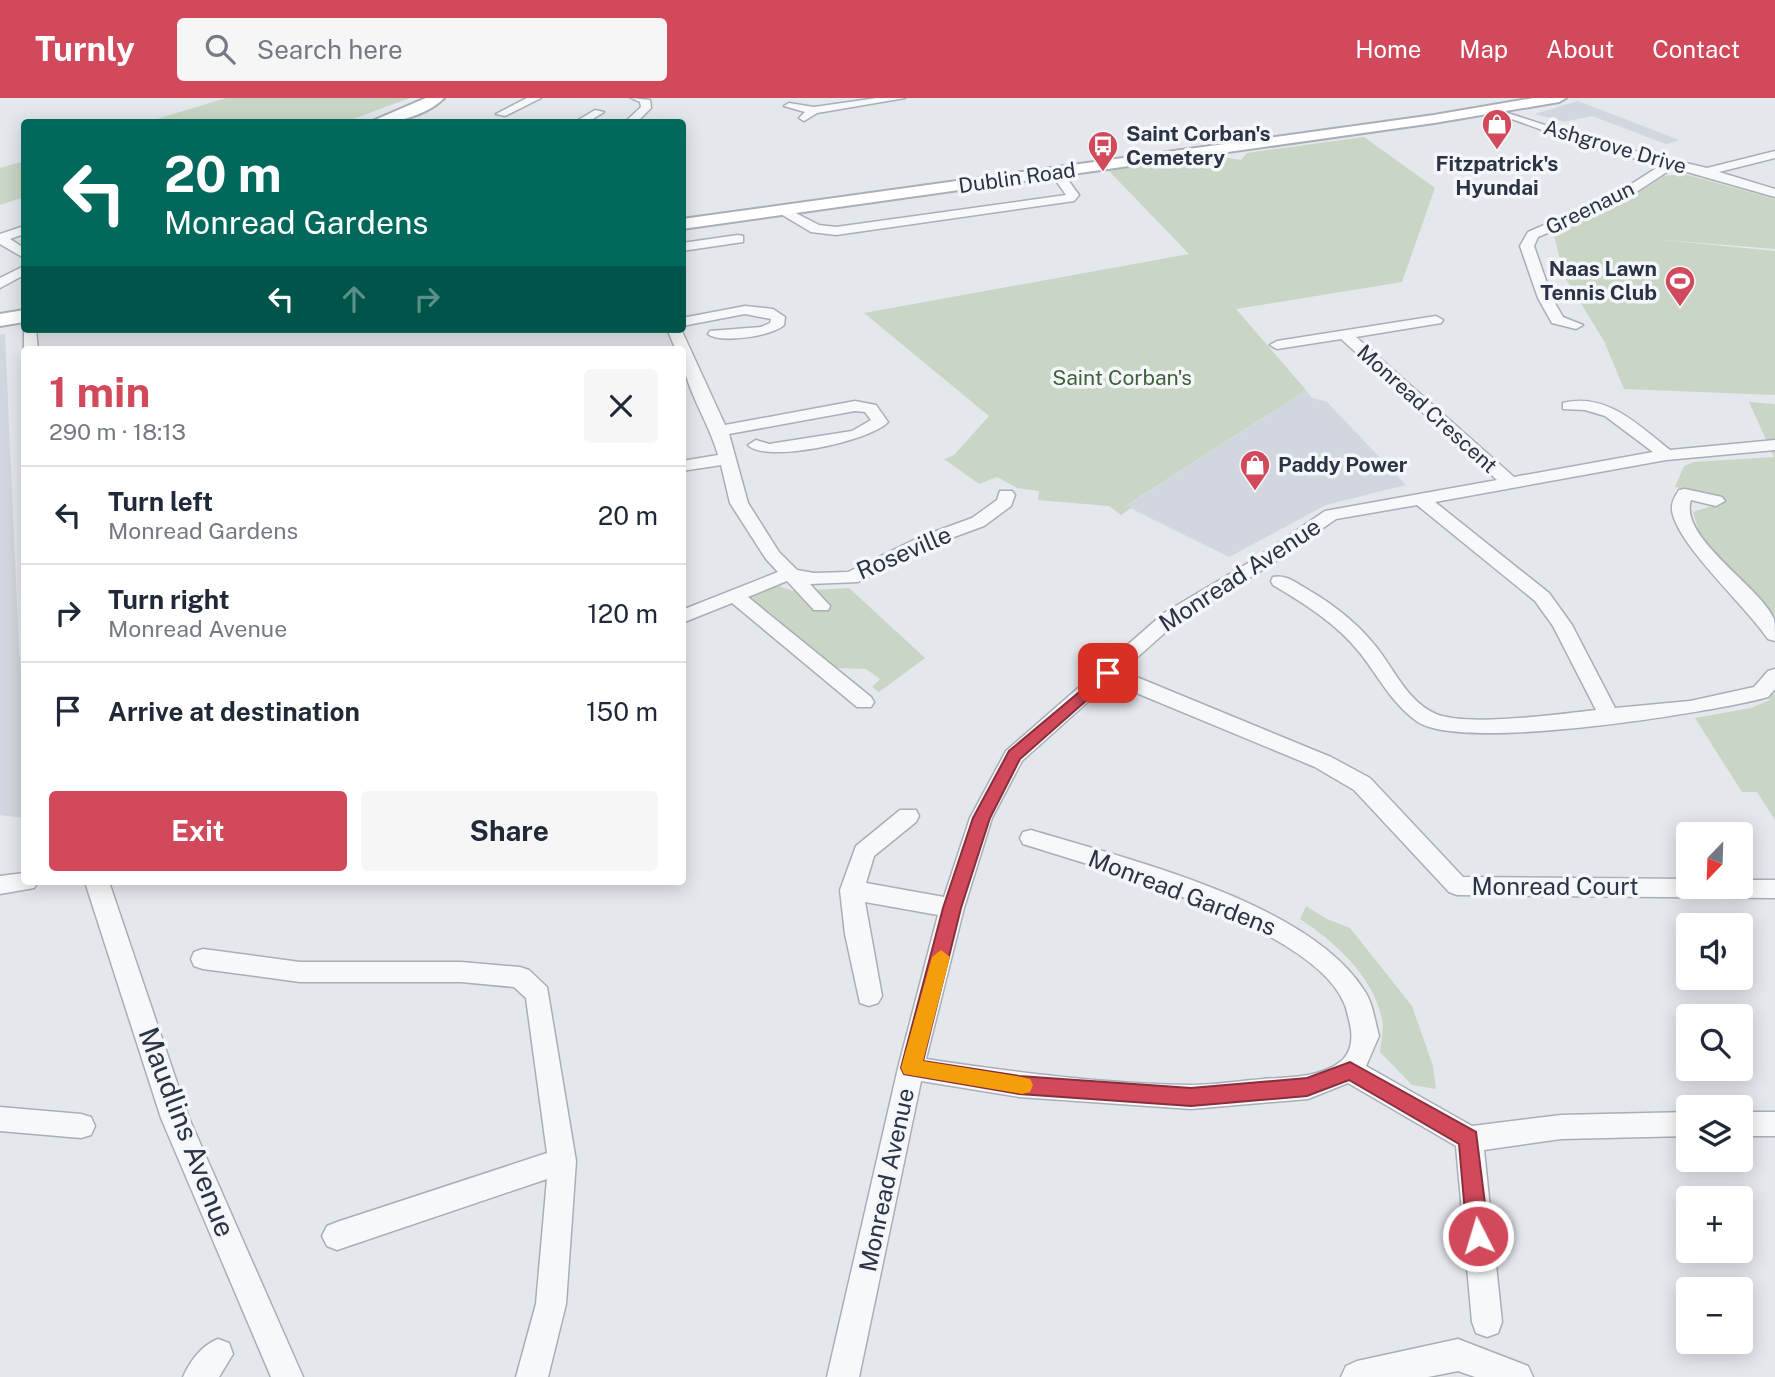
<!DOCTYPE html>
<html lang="en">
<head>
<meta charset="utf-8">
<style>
	body { margin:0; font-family:"Public Sans",sans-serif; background:#f6f6f7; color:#1f2937; height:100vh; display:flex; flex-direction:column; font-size:26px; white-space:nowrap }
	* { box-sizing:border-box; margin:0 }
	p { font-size:23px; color:#747a83 }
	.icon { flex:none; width:38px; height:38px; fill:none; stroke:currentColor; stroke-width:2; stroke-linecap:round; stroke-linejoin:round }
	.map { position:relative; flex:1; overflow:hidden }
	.details { position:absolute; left:21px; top:248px; width:665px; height:539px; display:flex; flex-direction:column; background:#fff; border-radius:7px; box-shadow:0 4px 18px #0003 }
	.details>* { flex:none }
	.guide { position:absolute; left:21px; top:21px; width:665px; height:214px; border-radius:7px; box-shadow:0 4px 18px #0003; background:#00695c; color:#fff; overflow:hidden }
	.needle { width:46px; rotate:203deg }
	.buttons { position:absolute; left:1676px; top:724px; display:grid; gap:14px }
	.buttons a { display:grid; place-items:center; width:77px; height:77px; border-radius:7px; background:#fff; box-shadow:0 4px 18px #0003; font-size:35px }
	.pin { position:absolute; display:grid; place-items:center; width:60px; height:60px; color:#fff; margin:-30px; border-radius:14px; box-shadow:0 4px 10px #0006 }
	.me { position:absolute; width:77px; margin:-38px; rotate:355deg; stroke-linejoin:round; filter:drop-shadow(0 0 5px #0008) }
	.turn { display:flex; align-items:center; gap:24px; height:147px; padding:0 28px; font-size:32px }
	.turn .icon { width:91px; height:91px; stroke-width:2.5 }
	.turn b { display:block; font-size:49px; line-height:60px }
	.lanes { display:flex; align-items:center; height:66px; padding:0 28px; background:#0003; justify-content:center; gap:35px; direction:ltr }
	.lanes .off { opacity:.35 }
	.round { display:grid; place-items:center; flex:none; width:74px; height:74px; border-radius:7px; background:#f6f6f7 }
	.headline { display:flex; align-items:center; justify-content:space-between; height:119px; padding:0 28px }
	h1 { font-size:42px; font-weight:700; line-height:52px; color:#d1495b }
	.primary-button { display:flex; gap:14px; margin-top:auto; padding:14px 28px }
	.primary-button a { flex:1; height:80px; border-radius:7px; background:#d1495b; color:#fff; font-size:28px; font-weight:700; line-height:80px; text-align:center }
	.primary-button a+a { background:#f6f6f7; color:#1f2937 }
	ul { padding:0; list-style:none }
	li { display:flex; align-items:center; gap:21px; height:98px; padding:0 28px; border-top:2px solid #e0e1e3 }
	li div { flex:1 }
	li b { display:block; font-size:26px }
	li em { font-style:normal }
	header { display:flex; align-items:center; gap:42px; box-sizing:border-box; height:98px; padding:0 35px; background:#d1495b; color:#fff }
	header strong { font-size:33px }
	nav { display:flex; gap:38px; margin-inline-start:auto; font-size:24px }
	.search { width:490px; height:63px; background:#f6f6f7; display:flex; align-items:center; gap:18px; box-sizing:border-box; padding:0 24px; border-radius:7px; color:#747a83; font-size:26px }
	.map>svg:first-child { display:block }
	.built { fill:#d2d6de }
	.green { fill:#c9d6c5 }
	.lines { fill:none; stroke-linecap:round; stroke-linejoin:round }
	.street-casing { stroke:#a9aeb7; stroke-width:3 }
	.secondary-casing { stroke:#a9aeb7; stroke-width:4 }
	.street { fill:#f7f8fa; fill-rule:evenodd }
	.secondary { fill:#fff; fill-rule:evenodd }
	.route { fill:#d1495b; stroke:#882f3b; stroke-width:2 }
	.slow { fill:#f59e0b }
	.labels { text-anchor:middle; stroke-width:7; stroke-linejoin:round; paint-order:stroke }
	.far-poi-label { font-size:21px; font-weight:bold; fill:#2b3445; stroke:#f4f6f9; text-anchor:start }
	.far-street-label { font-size:21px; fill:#2b3445; stroke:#f4f6f9 }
	.far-park-label { font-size:21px; fill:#3f6138; stroke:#f4f6f9 }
	.street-label { font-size:24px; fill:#2b3445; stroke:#f4f6f9 }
	.near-street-label { font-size:28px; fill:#2b3445; stroke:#f4f6f9 }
</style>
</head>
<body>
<header>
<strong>Turnly</strong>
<div class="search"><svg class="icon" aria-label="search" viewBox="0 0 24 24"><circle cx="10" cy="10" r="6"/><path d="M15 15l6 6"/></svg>Search here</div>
<nav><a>Home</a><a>Map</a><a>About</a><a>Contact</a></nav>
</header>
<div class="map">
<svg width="1775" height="1279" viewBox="0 0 1775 1279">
	<rect width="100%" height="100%" fill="#e4e7ec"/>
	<path class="built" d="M 1578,3 L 1679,42 L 1666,46 L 1592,18 L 1564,24 L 1535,16 Z
		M 5,236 L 19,553 L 24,598 L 24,720 L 0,717 L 0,237 Z
		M 1306,292 L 1312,300 L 1327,304 L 1406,387 L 1326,407 L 1229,459 L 1126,408 Z"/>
	<path class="green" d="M 226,0 L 410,0 L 345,24 L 147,24 Z
		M 1364,39 L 1435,90 L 1402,184 L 1236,211 L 1306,292 L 1127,407 L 1131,410 L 1121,417 L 1109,408 L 1038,402 L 1039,393 L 1017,390 L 997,379 L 979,386 L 944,361 L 954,357 L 989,318 L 864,215 L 1189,156 L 1108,72 L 1218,58 L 1241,62 L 1247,55 Z
		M 24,63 L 24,99 L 0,107 L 0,70 Z
		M 1684,76 L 1775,101 L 1775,151 L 1652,141 L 1775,153 L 1775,297 L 1624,291 L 1604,243 L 1564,178 L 1554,137 L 1624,104 L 1664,78 Z
		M 1749,304 L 1775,306 L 1775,518 L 1700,438 L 1693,414 L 1714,407 L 1715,398 L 1675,389 L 1684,368 L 1694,364 L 1774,359 Z
		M 776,487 L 793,493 L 849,490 L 925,560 L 879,594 L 872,589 L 880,581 L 866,571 L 835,570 L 747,498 Z
		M 1775,595 L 1775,722 L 1757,694 L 1742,694 L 1695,620 L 1751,610 L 1770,602 L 1767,598 Z
		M 1306,808 L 1327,821 L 1350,830 L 1412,908 L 1433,968 L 1436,991 L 1412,987 L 1380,954 C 1381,943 1384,931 1382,921 C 1373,878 1335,844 1300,821 Z"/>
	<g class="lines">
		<g class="street-casing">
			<path id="street" d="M 527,0 L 541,0 L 505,18 L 496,16 Z
				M 631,0 L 650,2 L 651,10 L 637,24 L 625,24 L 641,9 L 640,4 Z
				M 877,0 L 905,0 L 817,15 L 804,23 L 799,20 L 805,14 L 784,8 L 789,5 L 814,9 Z
				M 1492,10 L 1601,45 L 1707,70 L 1775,53 L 1775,60 L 1719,74 L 1775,91 L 1775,99 L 1673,70 L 1624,102 L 1538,139 L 1534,148 L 1552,200 L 1563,219 L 1583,227 L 1576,231 L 1552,225 L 1538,200 L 1520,148 L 1528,134 L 1616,96 L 1661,67 L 1593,50 L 1492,14 Z
				M 595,12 L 604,14 L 588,24 L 575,24 Z
				M 1056,70 L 1060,71 L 1079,97 L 1074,103 L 836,137 L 811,134 L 774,112 L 784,109 L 819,127 L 836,129 L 1066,97 L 1050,74 Z
				M 24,128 L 24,136 L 10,141 L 24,150 L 24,160 L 0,146 L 0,136 Z
				M 738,137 L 743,138 L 743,144 L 682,153 L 682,145 Z
				M 24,168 L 24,177 L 0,190 L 0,180 Z
				M 745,208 L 773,211 L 785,219 L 784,227 C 773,238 719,246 708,236 L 710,233 L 761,229 L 770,225 L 771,221 L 745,216 L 682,228 L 682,220 Z
				M 1436,218 L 1443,222 L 1441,225 L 1356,239 L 1514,379 L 1653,354 L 1605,318 L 1585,312 L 1563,311 L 1563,305 C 1607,294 1639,328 1670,352 L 1775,342 L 1775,352 L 1666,362 L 1435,404 L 1549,495 L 1572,527 L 1615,610 L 1690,603 L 1754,589 L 1768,573 L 1775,571 L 1775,591 L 1768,599 C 1710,615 1463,654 1418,624 C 1392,606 1379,579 1360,555 C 1337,526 1305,506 1273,487 L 1271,483 L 1273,479 C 1286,476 1296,485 1307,491 C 1331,505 1355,523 1373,545 C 1393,568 1406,603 1436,616 C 1466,629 1561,616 1596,612 L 1553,528 L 1535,503 L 1417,407 L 1336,421 L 1267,469 L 1178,523 L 1122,573 L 1331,659 L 1370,680 L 1463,779 L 1689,781 L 1689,789 L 1741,789 L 1741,782 L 1775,782 L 1775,800 L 1457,797 L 1449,794 L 1354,692 L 1315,669 L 1110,584 L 1022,663 L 992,720 L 964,810 L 926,961 C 1013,974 1102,986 1190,987 C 1214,987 1239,983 1263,981 C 1287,979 1320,980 1340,964 C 1352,955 1353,939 1350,926 C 1348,919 1347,911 1344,905 C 1313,829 1099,770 1023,746 L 1020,740 L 1023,734 L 1031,732 C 1127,761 1308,804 1364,892 C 1373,905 1375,924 1379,938 L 1366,968 L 1472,1028 L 1561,1017 L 1689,1014 L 1689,1038 L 1561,1041 L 1484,1052 L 1502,1224 L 1498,1235 L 1487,1239 L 1476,1235 L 1472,1224 L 1456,1048 L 1348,985 L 1308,1001 L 1191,1011 L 1019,999 L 921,983 L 859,1279 L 827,1279 L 898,970 L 938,817 L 865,804 L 882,898 L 878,905 L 869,908 L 860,905 L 845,836 L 840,792 L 856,748 L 900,712 L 916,712 L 919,718 L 916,724 L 874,758 L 866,785 L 944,799 L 970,720 L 1006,653 L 1164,515 L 1255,461 L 1325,413 L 1497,382 L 1341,241 L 1277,251 L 1270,247 L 1277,243 Z
				M 24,228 L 24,231 L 36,231 L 38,252 L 24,252 Z
				M 667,231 L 681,231 L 725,327 L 855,303 L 876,307 L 888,324 C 871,343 765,366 748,347 L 756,342 L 769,346 L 852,333 L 871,322 L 865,314 L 855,313 L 729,336 L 748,405 L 779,454 L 797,472 L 814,475 L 848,474 L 920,439 L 972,420 L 997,402 L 1000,393 L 1012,393 L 1015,397 L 1011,408 L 984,428 L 932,447 L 858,484 L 810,486 L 830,508 L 828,512 L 814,512 L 787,483 L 748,499 L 871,599 L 874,604 L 871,609 L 857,609 L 732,505 L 682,525 L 682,512 L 778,474 L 766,461 L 730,405 L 721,367 L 682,373 L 682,363 L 718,357 C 709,323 682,287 682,252 L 676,252 Z
				M 1685,391 L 1722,399 L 1725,403 L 1716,408 L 1691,402 C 1678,439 1761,489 1774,521 C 1775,527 1775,537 1775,543 L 1768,541 C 1747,509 1676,446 1672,412 C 1671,405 1675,398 1679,392 Z
				M 24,775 L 24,784 L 38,784 L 34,790 L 0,796 L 0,778 Z
				M 85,784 L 109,784 L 189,1020 L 303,1279 L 271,1279 L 161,1020 Z
				M 203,851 L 300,864 L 461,864 L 520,869 L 529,872 L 547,889 L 576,1063 L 566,1206 L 548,1279 L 516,1279 L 536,1206 L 547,1081 L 337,1152 L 327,1148 L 322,1138 L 327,1128 L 337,1124 L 547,1055 L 526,900 L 514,889 L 461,884 L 300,884 L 203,871 L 194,868 L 191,861 L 194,854 Z
				M 0,1009 L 81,1016 L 91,1019 L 95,1028 L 91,1037 L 81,1040 L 0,1033 Z
				M 1741,1014 L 1775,1014 L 1775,1038 L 1741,1038 Z
				M 218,1241 L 229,1245 L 233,1256 L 219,1279 L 183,1279 C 190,1263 202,1247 218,1241 Z
				M 1458,1241 L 1528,1268 L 1533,1279 L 1475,1279 L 1458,1273 L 1428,1279 L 1341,1279 L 1346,1268 L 1357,1263 Z"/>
		</g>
		<g class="secondary-casing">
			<path id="secondary" d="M 426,0 L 444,0 C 426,18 394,26 370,24 Z
				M 1534,0 L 1566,0 L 1559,4 L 1434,25 L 682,131 L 682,121 L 1434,17 Z
				M 24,212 L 24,224 L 0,228 L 0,216 Z"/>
		</g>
		<use href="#street" class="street"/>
		<use href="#secondary" class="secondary"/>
	</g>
	<path class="route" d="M 1108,570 L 1116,575 L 1114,578 L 1020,661 L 990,720 L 961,810 L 923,963 L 1019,978 L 1191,990 L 1307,980 L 1350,964 L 1476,1034 L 1489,1138 L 1486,1146 L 1478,1149 L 1471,1146 L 1467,1138 L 1459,1046 L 1349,982 L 1307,998 L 1191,1008 L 1019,996 L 904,976 L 901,970 L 943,810 L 973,720 L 1009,653 Z"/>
	<path class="slow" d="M 941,852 L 950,859 L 923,963 L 1022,979 L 1030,981 L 1033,987 L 1030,994 L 1022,996 L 904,976 L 901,970 L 932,859 Z"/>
	<defs>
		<g id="shop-pin" transform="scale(1.575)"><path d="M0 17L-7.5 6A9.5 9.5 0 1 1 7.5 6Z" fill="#d1495b" stroke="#f4f6f9"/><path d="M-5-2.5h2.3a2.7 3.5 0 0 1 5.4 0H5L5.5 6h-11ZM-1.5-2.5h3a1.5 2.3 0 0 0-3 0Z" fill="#fff"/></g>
		<g id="bus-pin" transform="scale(1.575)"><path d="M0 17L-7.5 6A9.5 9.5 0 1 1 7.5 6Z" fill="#d1495b" stroke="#f4f6f9"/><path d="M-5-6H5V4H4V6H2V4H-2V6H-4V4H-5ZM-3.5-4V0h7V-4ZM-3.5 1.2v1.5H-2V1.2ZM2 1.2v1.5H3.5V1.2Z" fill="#fff"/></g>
		<g id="stadium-pin" transform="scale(1.575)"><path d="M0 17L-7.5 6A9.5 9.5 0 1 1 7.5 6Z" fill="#d1495b" stroke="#f4f6f9"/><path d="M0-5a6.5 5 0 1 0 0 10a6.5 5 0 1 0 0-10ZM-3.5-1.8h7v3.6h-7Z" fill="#fff"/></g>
	</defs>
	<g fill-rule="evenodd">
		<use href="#shop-pin" x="1497" y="26"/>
		<use href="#bus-pin" x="1103" y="48"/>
		<use href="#stadium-pin" x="1680" y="183"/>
		<use href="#shop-pin" x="1255" y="367"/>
	</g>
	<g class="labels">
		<g class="far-poi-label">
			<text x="1126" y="43">Saint Corban's<tspan x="1126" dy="24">Cemetery</tspan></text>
			<text x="1497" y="73" text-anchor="middle">Fitzpatrick's<tspan x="1497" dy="24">Hyundai</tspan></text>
			<text x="1657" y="178" text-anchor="end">Naas Lawn<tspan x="1657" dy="24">Tennis Club</tspan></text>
			<text x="1278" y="374">Paddy Power</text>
		</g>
		<g class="far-street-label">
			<text transform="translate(1615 49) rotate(16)" y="7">Ashgrove Drive</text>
			<text transform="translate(1017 80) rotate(-8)" y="7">Dublin Road</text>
			<text transform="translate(1590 110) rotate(-26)" y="7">Greenaun</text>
			<text transform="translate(1427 311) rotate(42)" y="7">Monread Crescent</text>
		</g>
		<g class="far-park-label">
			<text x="1122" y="287">Saint Corban's</text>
		</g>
		<g class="street-label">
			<text transform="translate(904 455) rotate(-23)" y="8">Roseville</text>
			<text transform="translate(1240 477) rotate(-33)" y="8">Monread Avenue</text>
			<text x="1555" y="797">Monread Court</text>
			<text transform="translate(1182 795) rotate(21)" y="8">Monread Gardens</text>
			<text transform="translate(887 1082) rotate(-78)" y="8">Monread Avenue</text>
		</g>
		<g class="near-street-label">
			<text transform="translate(187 1034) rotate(69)" y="10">Maudlins Avenue</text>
		</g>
	</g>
</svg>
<div class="buttons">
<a><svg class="needle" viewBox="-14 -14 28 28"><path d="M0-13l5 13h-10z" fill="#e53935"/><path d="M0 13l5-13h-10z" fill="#747a83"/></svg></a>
<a><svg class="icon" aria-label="sound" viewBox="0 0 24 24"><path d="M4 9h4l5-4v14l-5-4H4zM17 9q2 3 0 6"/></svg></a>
<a><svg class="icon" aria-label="search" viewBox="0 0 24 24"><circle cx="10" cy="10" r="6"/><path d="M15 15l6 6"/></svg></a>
<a><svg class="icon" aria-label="layers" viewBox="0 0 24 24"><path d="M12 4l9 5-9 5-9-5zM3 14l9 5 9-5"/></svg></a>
<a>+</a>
<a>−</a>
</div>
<div class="pin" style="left:1108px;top:575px;background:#d93025"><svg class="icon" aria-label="arrive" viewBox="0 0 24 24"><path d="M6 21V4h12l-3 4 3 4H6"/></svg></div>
<svg class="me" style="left:1478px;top:1138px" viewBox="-20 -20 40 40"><circle r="17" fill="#d1495b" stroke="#fff" stroke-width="3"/><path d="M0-11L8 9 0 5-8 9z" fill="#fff"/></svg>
<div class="guide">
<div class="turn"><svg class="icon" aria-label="left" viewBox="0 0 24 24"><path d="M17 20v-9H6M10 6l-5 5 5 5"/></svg><div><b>20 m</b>Monread Gardens</div></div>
<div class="lanes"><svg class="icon" aria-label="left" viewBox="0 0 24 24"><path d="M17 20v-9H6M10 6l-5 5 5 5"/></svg><svg class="icon off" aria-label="ahead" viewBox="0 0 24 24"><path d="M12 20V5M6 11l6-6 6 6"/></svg><svg class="icon off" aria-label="right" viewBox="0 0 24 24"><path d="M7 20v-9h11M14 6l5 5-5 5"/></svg></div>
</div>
<section class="details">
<div class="headline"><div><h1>1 min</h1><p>290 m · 18:13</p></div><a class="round"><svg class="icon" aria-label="close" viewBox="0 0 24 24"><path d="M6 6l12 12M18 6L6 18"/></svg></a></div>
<ul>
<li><svg class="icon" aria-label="left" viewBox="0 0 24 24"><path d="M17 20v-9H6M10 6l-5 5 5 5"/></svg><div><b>Turn left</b><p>Monread Gardens</p></div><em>20 m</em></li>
<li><svg class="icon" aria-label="right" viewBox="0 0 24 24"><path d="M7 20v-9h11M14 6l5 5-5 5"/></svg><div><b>Turn right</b><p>Monread Avenue</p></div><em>120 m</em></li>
<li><svg class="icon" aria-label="arrive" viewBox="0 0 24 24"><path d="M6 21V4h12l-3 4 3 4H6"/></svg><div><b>Arrive at destination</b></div><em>150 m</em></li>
</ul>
<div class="primary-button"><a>Exit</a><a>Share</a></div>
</section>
</div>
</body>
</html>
